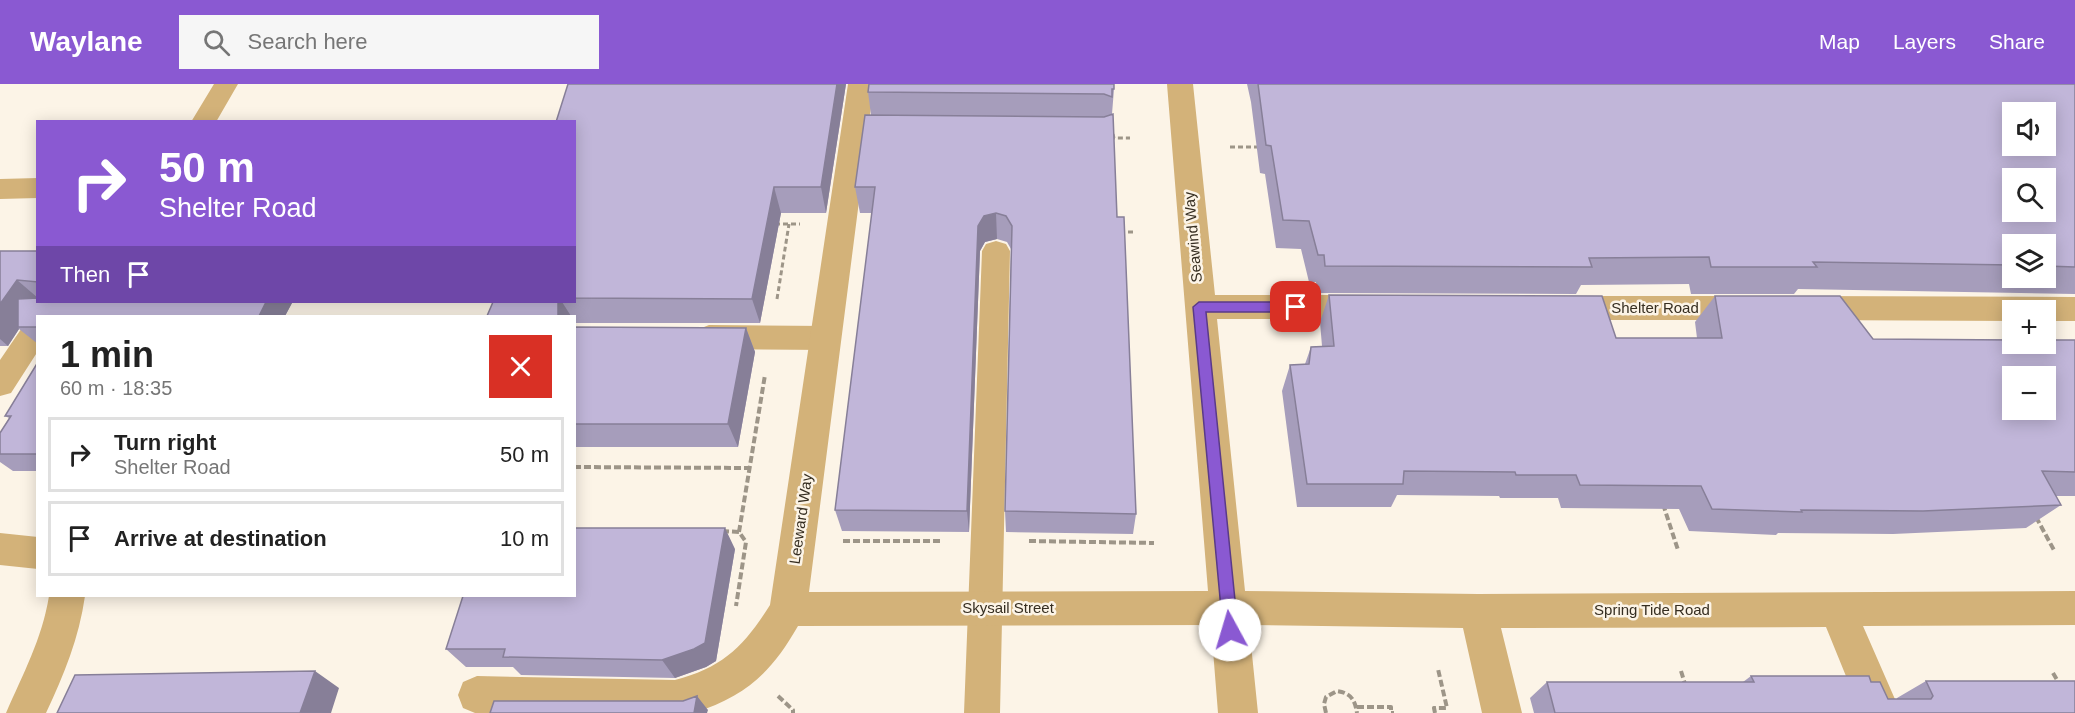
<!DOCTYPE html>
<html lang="en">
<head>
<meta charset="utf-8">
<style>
	body { margin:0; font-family:Helvetica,sans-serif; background:#f6f6f6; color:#222; height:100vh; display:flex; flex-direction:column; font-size:22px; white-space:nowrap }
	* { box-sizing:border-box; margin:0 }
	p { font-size:20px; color:#767676 }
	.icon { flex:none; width:33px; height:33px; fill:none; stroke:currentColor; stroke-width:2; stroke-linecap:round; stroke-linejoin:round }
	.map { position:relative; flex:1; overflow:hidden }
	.sheet { position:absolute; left:36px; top:231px; width:540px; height:282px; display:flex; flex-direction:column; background:#fff; border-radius:0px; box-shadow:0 3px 15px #0003 }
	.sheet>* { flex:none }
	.banner { position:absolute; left:36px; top:36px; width:540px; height:183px; border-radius:0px; box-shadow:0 3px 15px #0003; background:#8a59d2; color:#fff; overflow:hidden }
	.tools { position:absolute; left:2002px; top:18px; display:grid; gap:12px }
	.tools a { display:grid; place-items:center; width:54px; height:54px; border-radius:0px; background:#fff; box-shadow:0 3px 15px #0003; font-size:30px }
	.pin { position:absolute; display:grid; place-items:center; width:51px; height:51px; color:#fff; margin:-26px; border-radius:12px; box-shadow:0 3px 9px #0006 }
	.me { position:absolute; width:66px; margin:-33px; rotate:354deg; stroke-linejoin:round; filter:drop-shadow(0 0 4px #0008) }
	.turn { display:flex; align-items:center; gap:21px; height:126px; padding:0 24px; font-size:27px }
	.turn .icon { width:78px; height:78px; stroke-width:2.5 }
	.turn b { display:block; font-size:42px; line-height:51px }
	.then { display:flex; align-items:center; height:57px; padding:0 24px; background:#0003; gap:12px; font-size:22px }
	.round { display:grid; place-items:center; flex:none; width:63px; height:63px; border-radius:0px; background:#f6f6f6 }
	.headline { display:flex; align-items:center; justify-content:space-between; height:102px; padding:0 24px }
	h1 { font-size:36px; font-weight:800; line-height:45px }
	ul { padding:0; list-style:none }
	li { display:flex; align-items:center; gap:18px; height:75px; margin:0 12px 9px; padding:0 12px; border:3px solid #e0e0e0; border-radius:0px }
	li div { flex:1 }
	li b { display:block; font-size:22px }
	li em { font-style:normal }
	header { display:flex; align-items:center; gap:36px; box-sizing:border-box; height:84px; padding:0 30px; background:#8a59d2; color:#fff }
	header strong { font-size:28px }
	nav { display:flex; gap:33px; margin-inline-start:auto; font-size:21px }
	.search { width:420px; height:54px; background:#f6f6f6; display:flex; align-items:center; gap:15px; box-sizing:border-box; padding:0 21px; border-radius:0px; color:#767676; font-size:22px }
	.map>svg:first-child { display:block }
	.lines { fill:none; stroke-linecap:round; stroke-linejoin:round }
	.path-far1 { stroke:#9d9588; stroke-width:3; stroke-dasharray:5 3; stroke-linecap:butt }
	.path { stroke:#9d9588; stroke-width:4; stroke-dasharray:7 3; stroke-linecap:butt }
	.service { fill:#d3b279; fill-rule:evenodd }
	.minor { fill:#d3b279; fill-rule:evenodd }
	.wall { fill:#a69dbb; fill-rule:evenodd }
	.shaded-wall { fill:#877f98 }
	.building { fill:#c1b6d9; stroke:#877f98; stroke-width:1.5; fill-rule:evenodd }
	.route { fill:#8a59d2; stroke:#5a3a88; stroke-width:1.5 }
	.labels { text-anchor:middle; stroke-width:5; stroke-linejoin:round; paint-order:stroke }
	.street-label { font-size:15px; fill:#362e21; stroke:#fcf4e7 }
</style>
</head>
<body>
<header>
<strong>Waylane</strong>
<div class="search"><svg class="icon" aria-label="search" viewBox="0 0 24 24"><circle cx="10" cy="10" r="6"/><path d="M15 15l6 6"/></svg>Search here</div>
<nav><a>Map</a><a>Layers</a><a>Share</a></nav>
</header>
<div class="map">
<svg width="2075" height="629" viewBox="0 0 2075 629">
	<rect width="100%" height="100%" fill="#fcf4e7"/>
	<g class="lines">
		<path class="path-far1" d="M 1113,50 L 1114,54 L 1130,54
			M 1230,63 L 1262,63
			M 775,140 L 800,140
			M 1120,148 L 1136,148
			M 777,215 L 789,140"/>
		<path class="path" d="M 574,383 L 749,384
			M 1663,420 L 1678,466
			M 2036,433 L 2055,468
			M 722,447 L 739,448 L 746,458 L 736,522
			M 739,448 L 765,291
			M 843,457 L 943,457
			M 1029,457 L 1154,459
			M 1681,587 L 1685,600
			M 2053,589 L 2060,601
			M 778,612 L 793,626 L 793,629
			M 1357,623 L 1391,623 L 1391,629 L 1394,629
			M 1326,629 L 1324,620 L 1326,613 L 1337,607 C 1351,609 1355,616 1357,629
			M 1435,629 L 1434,624 L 1447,624 L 1438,585"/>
		<path class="service" d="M 214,0 L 238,0 L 216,38 L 191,38 Z
			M 38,94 L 38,114 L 0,115 L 0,95 Z
			M 996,157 L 1006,160 L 1010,167 L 1000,629 L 964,629 L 982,167 L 986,160 Z
			M 38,232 L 41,232 L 38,232 L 38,267 L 11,309 L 0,312 L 0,276 L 28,235 Z
			M 709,241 L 826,242 L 836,246 L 840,254 L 836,262 L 826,266 L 709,265 L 699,261 L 695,253 L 699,245 Z"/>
		<path class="minor" d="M 848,0 L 874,0 L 809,508 L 1208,507 L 1167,0 L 1193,0 L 1215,211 L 1368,211 L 1379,214 L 1384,223 L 1379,232 L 1368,235 L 1217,235 L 1245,507 L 1478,510 L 2075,507 L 2075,541 L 1863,542 L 1901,629 L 1861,629 L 1826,543 L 1501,544 L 1522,629 L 1482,629 L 1463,544 L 1249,541 L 1258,629 L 1218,629 L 1211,541 L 798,542 C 771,589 746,612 694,629 L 475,629 L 463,624 L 458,611 L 463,598 L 477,592 L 675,596 C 723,584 745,561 770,521 Z
			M 1561,212 L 1749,212 L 1760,215 L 1765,224 L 1760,233 L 1749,236 L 1561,236 L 1550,233 L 1545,224 L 1550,215 Z
			M 1804,212 L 2075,213 L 2075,237 L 2046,237 L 2046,226 L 2013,226 L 2013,237 L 1804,236 L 1793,233 L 1788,224 L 1793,215 Z
			M 0,449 L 38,453 L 38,485 L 0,481 Z
			M 49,512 L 85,512 C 79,554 64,591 46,629 L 6,629 C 23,590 42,555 49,512 Z"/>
	</g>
	<path class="wall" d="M 846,0 L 826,129 L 781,129 L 760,239 L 574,239 L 574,232 L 487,232 L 493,218 L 574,218 L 574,38 Z
		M 1247,0 L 2075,0 L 2075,210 L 1798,205 L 1794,210 L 1691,210 L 1689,200 L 1581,201 L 1576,210 L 1317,209 L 1316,198 L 1309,198 L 1301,165 L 1276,164 L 1265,90 L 1260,89 L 1251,18 ZM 2013,160 L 2046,160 L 2046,194 L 2013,194 Z
		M 1114,5 L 1112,30 L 1117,133 L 1136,430 L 1133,450 L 1006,448 L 1005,427 L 1011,165 L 1007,158 L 997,155 L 985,158 L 980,167 L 969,448 L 842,447 L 835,426 L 872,129 L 860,129 L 855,103 L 871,31 L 868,8 Z
		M 0,167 L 38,167 L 38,218 L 292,219 L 285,232 L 38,232 L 38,260 L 19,245 L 8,262 L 0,262 Z
		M 1329,211 L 1616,254 L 1697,254 L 1695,238 L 1715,212 L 1873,255 L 2075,256 L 2075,412 L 2056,412 L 2061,421 L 2026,444 L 1893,450 L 1778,449 L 1776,451 L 1689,447 L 1679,425 L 1561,424 L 1558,414 L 1500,414 L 1499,412 L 1397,411 L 1391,423 L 1297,423 L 1282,307 L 1290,281 L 1305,280 L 1311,263 L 1322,262 L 1320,238 Z
		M 574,243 L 746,244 L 755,268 L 738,363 L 574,363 Z
		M 38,278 L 38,387 L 13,387 L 0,378 L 0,349 L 9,334 L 5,332 Z
		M 735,465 L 716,577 L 706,583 L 675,594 L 521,591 L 513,583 L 466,583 L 446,565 Z
		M 1751,592 L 1871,598 L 1888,615 L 1897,615 L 1897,614 L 1926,597 L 2075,629 L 1534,629 L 1530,614 L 1547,598 L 1743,598 Z"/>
	<path class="shaded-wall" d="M 837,0 L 846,0 L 826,129 L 821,103 Z
		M 774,103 L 781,129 L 760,239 L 752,215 Z
		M 996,129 L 997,155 L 985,158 L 980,167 L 969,448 L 967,427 L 978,142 L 984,132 Z
		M 17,196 L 38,214 L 18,243 L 19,245 L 8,262 L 0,255 L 0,220 Z
		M 266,218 L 291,218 L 292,219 L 285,232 L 259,232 Z
		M 558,218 L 562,218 L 571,232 L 558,232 Z
		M 746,244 L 755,268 L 738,363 L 728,340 Z
		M 725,444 L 735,465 L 716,577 L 706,583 L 675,594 L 662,576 Z
		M 315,587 L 339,604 L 331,629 L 300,629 Z
		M 697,612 L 708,626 L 707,629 L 694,629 Z"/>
	<path class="building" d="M 568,0 L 837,0 L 821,103 L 774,103 L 752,215 L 574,214 L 574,38 L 556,38 Z
		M 869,0 L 1114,0 L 1114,5 L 1112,5 L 1112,13 L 1104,10 L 868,8 Z
		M 1258,0 L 2075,0 L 2075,183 L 2046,182 L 2046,160 L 2013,160 L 2013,181 L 1813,178 L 1817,183 L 1711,183 L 1709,173 L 1589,174 L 1592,183 L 1325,182 L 1324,171 L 1318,171 L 1309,137 L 1283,136 L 1271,62 L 1266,61 ZM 2013,28 L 2046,28 L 2046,62 L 2013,62 ZM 2013,94 L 2046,94 L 2046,128 L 2013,128 Z
		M 1113,30 L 1117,133 L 1124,133 L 1136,430 L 1005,427 L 1012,142 L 1006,132 L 996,129 L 984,132 L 978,142 L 967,427 L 835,426 L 875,103 L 855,103 L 865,31 L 1104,33 Z
		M 0,167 L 38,167 L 38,198 L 17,196 L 0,220 Z
		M 1329,211 L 1602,212 L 1616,254 L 1722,254 L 1715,212 L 1840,212 L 1873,255 L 2013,256 L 2013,260 L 2046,260 L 2046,256 L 2075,256 L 2075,388 L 2042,387 L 2061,421 L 1923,427 L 1801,426 L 1802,428 L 1712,425 L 1701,402 L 1580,401 L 1576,391 L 1516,391 L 1515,388 L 1404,387 L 1403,400 L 1307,400 L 1290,281 L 1309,280 L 1311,263 L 1334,262 ZM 2013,292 L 2046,292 L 2046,326 L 2013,326 Z
		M 38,214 L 38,218 L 266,218 L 259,232 L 38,232 L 38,243 L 18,243 L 18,215 Z
		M 493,218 L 558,218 L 558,232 L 487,232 Z
		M 574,243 L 746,244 L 728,340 L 574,340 Z
		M 38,278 L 38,370 L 0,370 L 0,349 L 11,332 L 5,332 Z
		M 574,444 L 725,444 L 705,559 L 694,565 L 662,576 L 503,573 L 505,565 L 446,565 L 463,512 L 574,512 Z
		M 315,587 L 300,629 L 57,629 L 75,591 Z
		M 1751,592 L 1869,592 L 1871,598 L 1880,598 L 1888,615 L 1931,615 L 1933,612 L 1926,597 L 2075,597 L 2075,629 L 1555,629 L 1547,598 L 1754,598 Z
		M 697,612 L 694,629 L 490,629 L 494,617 L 683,617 Z"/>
	<path class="route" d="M 1199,218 L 1296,218 L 1302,223 L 1296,228 L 1206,228 L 1238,546 L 1236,551 L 1230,554 L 1225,551 L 1223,546 L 1193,223 Z"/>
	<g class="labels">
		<g class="street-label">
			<text transform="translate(1193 153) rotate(-95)" y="5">Seawind Way</text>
			<text x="1655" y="229">Shelter Road</text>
			<text transform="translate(801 435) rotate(-82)" y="5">Leeward Way</text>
			<text x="1008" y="529">Skysail Street</text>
			<text x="1652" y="531">Spring Tide Road</text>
		</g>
	</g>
</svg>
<div class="tools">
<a><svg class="icon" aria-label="sound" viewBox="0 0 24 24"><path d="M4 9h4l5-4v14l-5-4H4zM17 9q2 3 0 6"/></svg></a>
<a><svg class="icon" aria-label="search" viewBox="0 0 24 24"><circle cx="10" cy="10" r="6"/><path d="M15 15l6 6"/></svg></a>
<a><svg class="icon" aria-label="layers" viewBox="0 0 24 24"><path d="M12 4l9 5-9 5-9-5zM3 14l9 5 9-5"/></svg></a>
<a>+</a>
<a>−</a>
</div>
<div class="pin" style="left:1296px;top:223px;background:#d93025"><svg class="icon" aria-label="arrive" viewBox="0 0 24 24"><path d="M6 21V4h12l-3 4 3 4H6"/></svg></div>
<svg class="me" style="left:1230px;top:546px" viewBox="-20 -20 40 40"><circle r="19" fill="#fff"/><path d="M0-13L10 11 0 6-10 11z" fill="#8a59d2"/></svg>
<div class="banner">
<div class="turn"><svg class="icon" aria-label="right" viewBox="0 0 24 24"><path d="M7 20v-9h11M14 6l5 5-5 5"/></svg><div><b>50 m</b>Shelter Road</div></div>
<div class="then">Then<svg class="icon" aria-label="arrive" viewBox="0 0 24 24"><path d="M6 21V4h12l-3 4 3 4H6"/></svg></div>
</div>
<section class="sheet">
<div class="headline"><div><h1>1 min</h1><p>60 m · 18:35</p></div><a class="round" style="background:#d93025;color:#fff"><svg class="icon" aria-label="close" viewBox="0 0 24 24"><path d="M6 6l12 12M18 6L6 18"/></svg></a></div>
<ul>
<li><svg class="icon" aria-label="right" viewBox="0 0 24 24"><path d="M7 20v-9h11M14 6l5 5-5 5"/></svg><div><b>Turn right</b><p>Shelter Road</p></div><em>50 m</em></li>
<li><svg class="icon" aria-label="arrive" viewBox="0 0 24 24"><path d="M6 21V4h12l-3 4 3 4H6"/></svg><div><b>Arrive at destination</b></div><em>10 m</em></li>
</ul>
</section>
</div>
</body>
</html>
